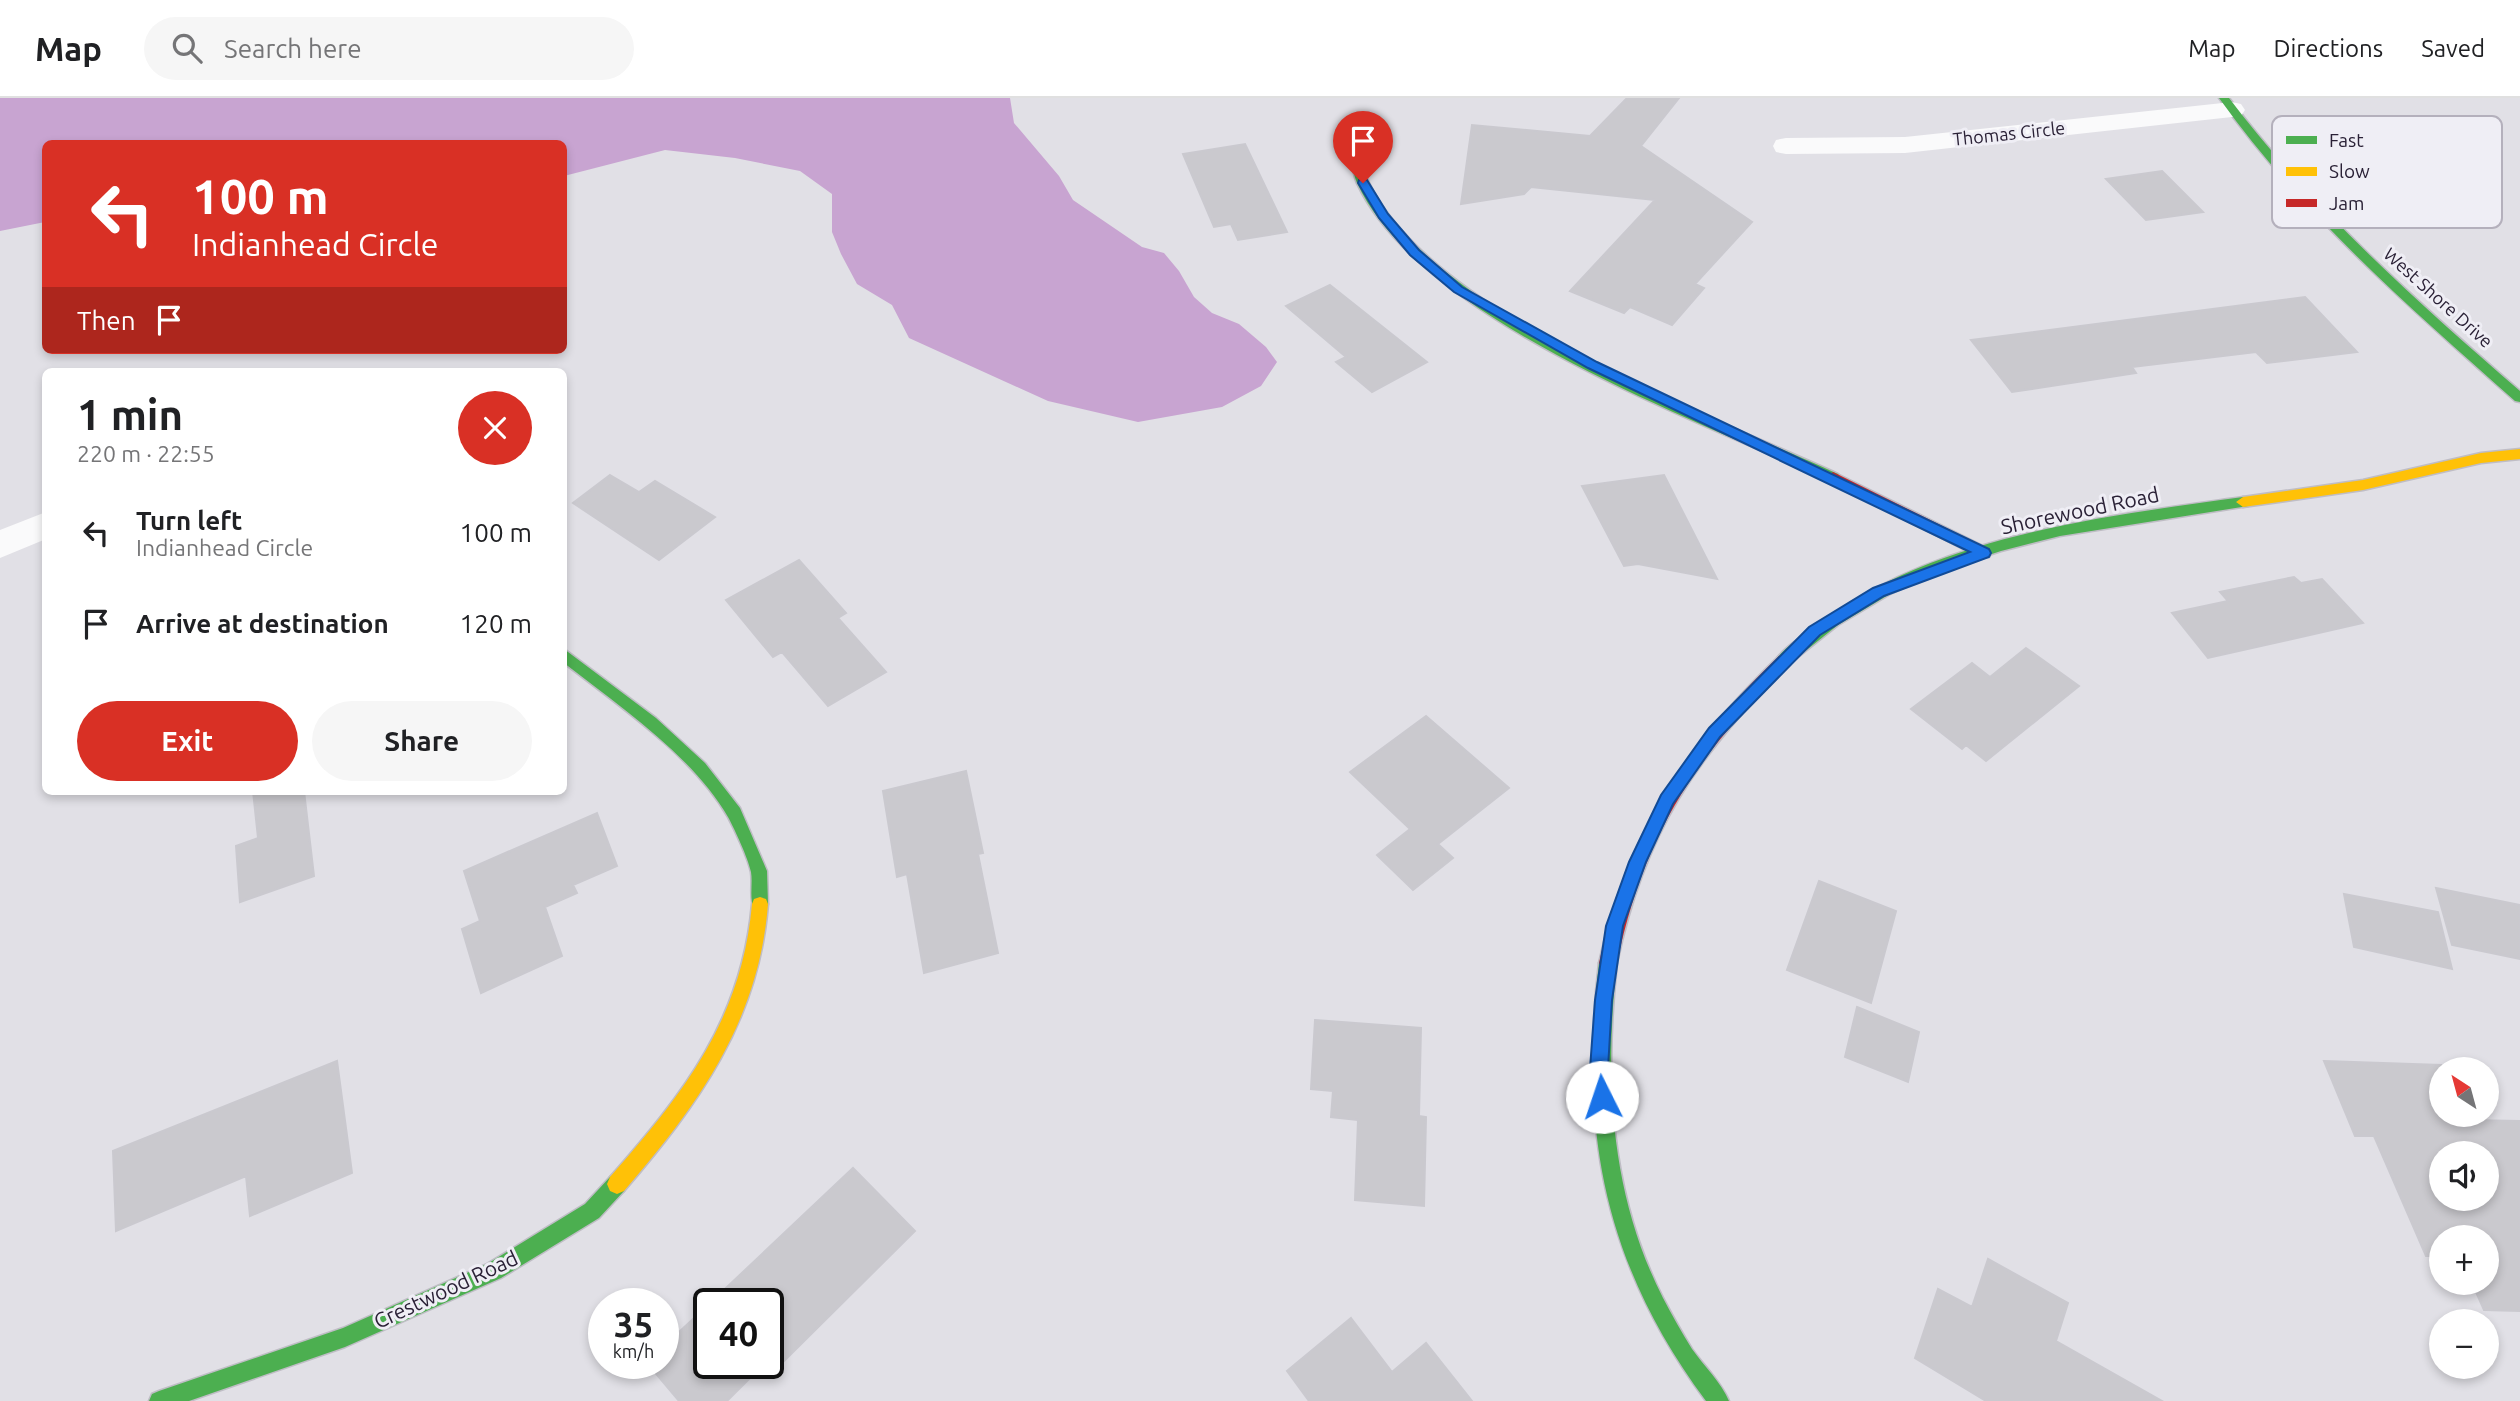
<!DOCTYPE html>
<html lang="en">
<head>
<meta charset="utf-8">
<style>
	body { margin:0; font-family:Ubuntu,sans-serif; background:#f6f6f6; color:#202124; height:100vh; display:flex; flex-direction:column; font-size:26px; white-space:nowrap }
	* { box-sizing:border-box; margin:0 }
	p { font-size:23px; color:#757577 }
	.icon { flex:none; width:38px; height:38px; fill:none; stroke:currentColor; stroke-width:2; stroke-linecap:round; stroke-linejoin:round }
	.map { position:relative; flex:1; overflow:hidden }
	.sheet { position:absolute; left:42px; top:270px; width:525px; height:427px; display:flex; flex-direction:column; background:#fff; border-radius:10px; box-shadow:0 4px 10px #0003 }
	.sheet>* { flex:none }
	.banner { position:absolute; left:42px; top:42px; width:525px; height:214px; border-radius:10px; box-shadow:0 4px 10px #0003; background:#d93025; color:#fff; overflow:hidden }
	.needle { width:46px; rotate:324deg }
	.fabs { position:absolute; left:2429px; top:959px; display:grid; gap:14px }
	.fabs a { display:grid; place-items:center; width:70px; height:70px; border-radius:50%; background:#fff; box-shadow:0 4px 10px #0003; font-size:35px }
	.speed { position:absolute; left:588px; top:1190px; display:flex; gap:14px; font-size:35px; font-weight:700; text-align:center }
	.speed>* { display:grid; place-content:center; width:91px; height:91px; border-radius:50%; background:#fff; box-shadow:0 4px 10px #0003; line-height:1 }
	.speed small { font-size:18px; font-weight:400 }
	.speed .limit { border:4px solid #111; border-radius:10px; background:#fff; color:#111 }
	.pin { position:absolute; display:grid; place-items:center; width:60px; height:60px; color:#fff; margin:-72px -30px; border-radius:50% 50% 50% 0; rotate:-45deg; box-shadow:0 0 7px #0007 }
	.pin .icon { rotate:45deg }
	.me { position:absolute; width:77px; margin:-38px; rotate:356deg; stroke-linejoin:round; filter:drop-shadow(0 0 5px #0008) }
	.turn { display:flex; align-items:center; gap:24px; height:147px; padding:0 35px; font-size:32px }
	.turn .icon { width:91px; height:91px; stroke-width:2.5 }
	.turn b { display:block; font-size:49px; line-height:60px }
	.then { display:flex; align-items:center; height:66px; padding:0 35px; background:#0003; gap:14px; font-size:26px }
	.round { display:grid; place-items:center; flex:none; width:74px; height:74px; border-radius:37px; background:#f6f6f6 }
	.head { display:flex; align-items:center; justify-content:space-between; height:119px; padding:0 35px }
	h1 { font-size:42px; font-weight:700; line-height:52px }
	.cta { display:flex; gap:14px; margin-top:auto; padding:14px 35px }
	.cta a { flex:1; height:80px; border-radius:42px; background:#d93025; color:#fff; font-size:28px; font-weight:700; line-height:80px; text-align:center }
	.cta a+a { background:#f6f6f6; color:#202124 }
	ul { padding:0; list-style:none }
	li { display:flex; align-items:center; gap:21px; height:91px; padding:0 35px }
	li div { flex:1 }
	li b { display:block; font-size:26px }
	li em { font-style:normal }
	header { display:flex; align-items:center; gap:42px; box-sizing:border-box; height:98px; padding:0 35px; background:#fff; border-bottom:2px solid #e0e0e0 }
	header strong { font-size:33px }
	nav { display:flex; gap:38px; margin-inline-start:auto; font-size:24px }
	.search { width:490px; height:63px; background:#f6f6f6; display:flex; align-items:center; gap:18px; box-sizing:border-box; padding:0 24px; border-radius:38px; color:#757577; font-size:26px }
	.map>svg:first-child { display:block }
	.water { fill:#c8a4d1 }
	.building { fill:#cac9ce; stroke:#cac9cf; stroke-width:2; fill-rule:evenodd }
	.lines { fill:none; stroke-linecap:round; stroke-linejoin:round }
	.fast-casing { stroke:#bfbdc5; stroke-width:3 }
	.slow-casing { stroke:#bfbdc5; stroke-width:3 }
	.jam-casing { stroke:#bfbdc5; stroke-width:3 }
	.street { fill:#fafafb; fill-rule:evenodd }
	.fast { fill:#4caf50; fill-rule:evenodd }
	.slow { fill:#ffc107; fill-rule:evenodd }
	.jam { fill:#c62828; fill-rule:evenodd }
	.route { fill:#1a73e8; stroke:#114b97; stroke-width:2 }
	.labels { text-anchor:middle; stroke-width:6; stroke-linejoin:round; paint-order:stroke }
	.far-street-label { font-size:18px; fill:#2a2136; stroke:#efeef5 }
	.street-label { font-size:21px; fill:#2a2136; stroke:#efeef5 }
	.key { fill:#efeef5; stroke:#b4b0bc; stroke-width:2 }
	.key-label { font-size:19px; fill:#2a2136 }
</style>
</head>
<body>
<header>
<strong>Map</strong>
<div class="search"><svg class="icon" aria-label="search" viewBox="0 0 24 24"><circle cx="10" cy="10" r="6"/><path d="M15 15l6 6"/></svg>Search here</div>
<nav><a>Map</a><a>Directions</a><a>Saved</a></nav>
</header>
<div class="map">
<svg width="2520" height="1303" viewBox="0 0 2520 1303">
	<rect width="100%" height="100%" fill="#e1e0e6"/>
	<path class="water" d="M 0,0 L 1010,0 L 1014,25 L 1059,78 L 1073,102 L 1142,149 L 1164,155 L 1179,173 L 1194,199 L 1212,215 L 1239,226 L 1266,249 L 1277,264 L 1261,288 L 1222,309 L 1138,324 L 1048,303 L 909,240 L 892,207 L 857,186 L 841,156 L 832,134 L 832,96 L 800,73 L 735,60 L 665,52 L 564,78 L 564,46 L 46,46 L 45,124 L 0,133 Z"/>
	<path class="building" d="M 1627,0 L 1679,0 L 1641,48 L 1752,124 L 1695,186 L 1704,190 L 1672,227 L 1630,209 L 1624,215 L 1570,193 L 1655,102 L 1531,89 L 1524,96 L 1461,106 L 1472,27 L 1590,38 Z
		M 1245,46 L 1287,134 L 1238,142 L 1231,126 L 1214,129 L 1183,56 Z
		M 2162,73 L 2203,114 L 2146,122 L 2106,81 Z
		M 1330,187 L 1427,264 L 1372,294 L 1336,264 L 1346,259 L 1286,208 Z
		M 2305,199 L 2357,254 L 2267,265 L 2256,254 L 2132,269 L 2136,275 L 2012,294 L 1971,242 Z
		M 610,377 L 639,394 L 655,383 L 715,419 L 659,462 L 573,405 Z
		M 1664,377 L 1717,481 L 1638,466 L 1624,468 L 1582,388 Z
		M 799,462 L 846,515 L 838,520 L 886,574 L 828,608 L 782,554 L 773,559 L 726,502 Z
		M 2294,479 L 2301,485 L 2322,481 L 2363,525 L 2208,560 L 2172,515 L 2228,503 L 2220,494 Z
		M 2026,550 L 2079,588 L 1986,663 L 1966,647 L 1962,651 L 1911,611 L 1972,565 L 1990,579 Z
		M 1426,618 L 1509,690 L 1438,746 L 1453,760 L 1413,792 L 1377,757 L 1410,731 L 1350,674 Z
		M 966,673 L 983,755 L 978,756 L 998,855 L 924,875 L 907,776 L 897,779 L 883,693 Z
		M 253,693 L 304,693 L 314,778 L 240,804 L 236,748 L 258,740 Z
		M 597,715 L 617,768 L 573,787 L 577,795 L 545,809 L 562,858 L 481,895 L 462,831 L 480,823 L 464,773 Z
		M 1819,783 L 1896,813 L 1871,905 L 1787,872 Z
		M 2436,790 L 2520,807 L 2520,861 L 2452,847 Z
		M 2344,796 L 2438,814 L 2452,871 L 2354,849 Z
		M 1857,909 L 1919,934 L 1908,984 L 1845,959 Z
		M 1315,922 L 1421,930 L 1419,1018 L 1426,1019 L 1424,1108 L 1355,1102 L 1358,1022 L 1331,1019 L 1333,993 L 1311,991 Z
		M 337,963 L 352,1075 L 250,1118 L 246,1078 L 116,1133 L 113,1053 Z
		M 2324,963 L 2441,967 L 2441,1017 L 2464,1017 L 2467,1022 L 2520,1023 L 2520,1213 L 2484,1212 L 2472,1185 L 2487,1185 L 2487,1139 L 2441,1139 L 2441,1158 L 2426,1158 L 2374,1038 L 2355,1038 ZM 2441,1055 L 2487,1055 L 2487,1101 L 2441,1101 Z
		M 853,1070 L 915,1133 L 782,1265 L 774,1256 L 768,1262 L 768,1206 L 709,1206 Z
		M 1988,1161 L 2068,1205 L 2056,1243 L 2162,1303 L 1986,1303 L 1915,1260 L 1938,1191 L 1972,1209 Z
		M 709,1206 L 709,1265 L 765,1265 L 727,1303 L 679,1303 L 647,1265 L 663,1265 L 663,1249 Z
		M 1351,1220 L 1392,1274 L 1426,1245 L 1472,1303 L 1309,1303 L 1287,1273 Z"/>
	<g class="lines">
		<g class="fast-casing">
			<path id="fast" d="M 2219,0 L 2229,0 C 2313,111 2415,202 2520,293 L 2520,304 L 2515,303 C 2409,209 2302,116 2219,0 Z
				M 1362,24 L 1367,27 C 1365,45 1360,68 1369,85 C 1432,217 1708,316 1838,376 L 1840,379 L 1838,382 L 1828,382 C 1695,321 1420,222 1357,85 C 1349,67 1354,45 1357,27 Z
				M 2243,399 L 2248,400 L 2250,404 L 2248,408 L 2060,438 L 2001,453 L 1946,471 L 1890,496 L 1838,527 L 1789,566 L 1779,566 L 1776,562 C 1784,549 1801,540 1813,531 C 1929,438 2100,419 2243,399 Z
				M 564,551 L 656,620 L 705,665 L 740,710 L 767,773 L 768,806 L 766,811 L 760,813 L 754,811 C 749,800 753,786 751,774 C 748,760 735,732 728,719 C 693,658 619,608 564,565 Z
				M 1608,857 L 1614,859 L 1617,865 C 1604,979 1610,1096 1663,1200 C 1672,1217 1682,1235 1692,1251 C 1704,1268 1721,1284 1729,1303 L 1706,1303 C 1604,1166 1579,1033 1599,865 L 1602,859 Z
				M 617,1076 L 624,1079 L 627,1086 L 624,1093 L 599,1120 L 501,1180 L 345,1249 L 189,1303 L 149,1303 L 152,1296 L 159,1293 L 343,1230 L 487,1166 L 585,1106 L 610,1079 Z"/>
		</g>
		<g class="slow-casing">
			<path id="slow" d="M 2520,351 L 2520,361 L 2481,365 L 2363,392 L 2243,409 L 2236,404 L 2243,399 L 2363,382 L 2481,355 Z
				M 760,799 L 766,801 L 768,806 C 759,923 698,1007 624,1093 L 617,1096 L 610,1093 L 607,1086 L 610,1079 C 684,995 742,921 752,806 L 754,801 Z"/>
		</g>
		<g class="jam-casing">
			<path id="jam" d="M 1833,374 L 1989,451 L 1991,455 L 1989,459 L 1979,459 L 1828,382 L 1826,379 Z
				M 1784,556 L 1789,558 L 1792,562 L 1789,566 C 1696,658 1644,735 1617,865 L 1614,871 L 1608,873 L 1602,871 L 1599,865 C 1628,735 1684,650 1779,558 Z"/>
		</g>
		<path class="street" d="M 2232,4 L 2241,6 L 2245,12 L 2241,18 L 1905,55 L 1786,56 L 1776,54 L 1773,48 L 1776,42 L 1786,40 L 1905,39 Z
			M 46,414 L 46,441 L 0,460 L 0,432 Z"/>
		<use href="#fast" class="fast"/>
		<use href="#slow" class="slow"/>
		<use href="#jam" class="jam"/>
	</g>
	<path class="route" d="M 1359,82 L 1367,82 L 1388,116 L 1419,152 L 1462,189 L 1597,264 L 1989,451 L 1991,455 L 1989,459 L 1884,498 L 1820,537 L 1720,639 L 1673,706 L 1646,764 L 1623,828 L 1612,902 L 1608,971 L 1611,999 L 1608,1005 L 1602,1008 L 1595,1005 L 1590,971 L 1595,902 L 1606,828 L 1629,764 L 1661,697 L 1709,630 L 1809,529 L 1873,490 L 1970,454 L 1588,270 L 1454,194 L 1410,157 L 1379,120 L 1358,85 Z"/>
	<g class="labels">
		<g class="far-street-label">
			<text transform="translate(2009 36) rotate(-6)" y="6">Thomas Circle</text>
			<text transform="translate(2438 200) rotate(42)" y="6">West Shore Drive</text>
		</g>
		<g class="street-label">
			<text transform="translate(2080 413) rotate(-12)" y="7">Shorewood Road</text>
			<text transform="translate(446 1192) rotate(-25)" y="7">Crestwood Road</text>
		</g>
	</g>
	<rect x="2272" y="18" width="230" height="112" rx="10" class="key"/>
	<rect x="2286" y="38" width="31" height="8" fill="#4caf50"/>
	<rect x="2286" y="69" width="31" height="9" fill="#ffc107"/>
	<rect x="2286" y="101" width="31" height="8" fill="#c62828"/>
	<g class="key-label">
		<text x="2329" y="49">Fast</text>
		<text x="2329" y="80">Slow</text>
		<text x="2329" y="112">Jam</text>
	</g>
</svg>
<div class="fabs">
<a><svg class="needle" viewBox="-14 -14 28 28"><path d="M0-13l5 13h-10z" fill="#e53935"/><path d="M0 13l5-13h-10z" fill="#757577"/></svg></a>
<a><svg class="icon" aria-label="sound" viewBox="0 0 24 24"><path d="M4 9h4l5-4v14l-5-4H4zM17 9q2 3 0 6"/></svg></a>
<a>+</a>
<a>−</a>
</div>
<div class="speed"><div>35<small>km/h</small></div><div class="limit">40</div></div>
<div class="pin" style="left:1363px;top:85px;background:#d93025"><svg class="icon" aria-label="arrive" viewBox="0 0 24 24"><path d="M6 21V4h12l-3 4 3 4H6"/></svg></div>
<svg class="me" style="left:1602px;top:999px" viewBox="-20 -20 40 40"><circle r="19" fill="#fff"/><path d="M0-13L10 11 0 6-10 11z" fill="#1a73e8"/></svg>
<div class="banner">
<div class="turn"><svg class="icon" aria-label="left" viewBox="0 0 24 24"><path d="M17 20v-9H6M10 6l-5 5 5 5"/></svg><div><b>100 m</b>Indianhead Circle</div></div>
<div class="then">Then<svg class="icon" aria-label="arrive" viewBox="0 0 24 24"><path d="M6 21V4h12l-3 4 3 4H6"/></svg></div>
</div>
<section class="sheet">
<div class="head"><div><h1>1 min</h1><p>220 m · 22:55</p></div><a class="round" style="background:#d93025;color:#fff"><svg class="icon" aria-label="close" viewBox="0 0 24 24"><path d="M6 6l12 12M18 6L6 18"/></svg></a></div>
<ul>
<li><svg class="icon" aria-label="left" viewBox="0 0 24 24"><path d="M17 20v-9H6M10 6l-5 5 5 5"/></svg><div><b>Turn left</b><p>Indianhead Circle</p></div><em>100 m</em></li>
<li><svg class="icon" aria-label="arrive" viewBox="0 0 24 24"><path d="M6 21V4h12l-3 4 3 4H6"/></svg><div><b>Arrive at destination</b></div><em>120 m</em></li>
</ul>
<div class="cta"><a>Exit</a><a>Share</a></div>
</section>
</div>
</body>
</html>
